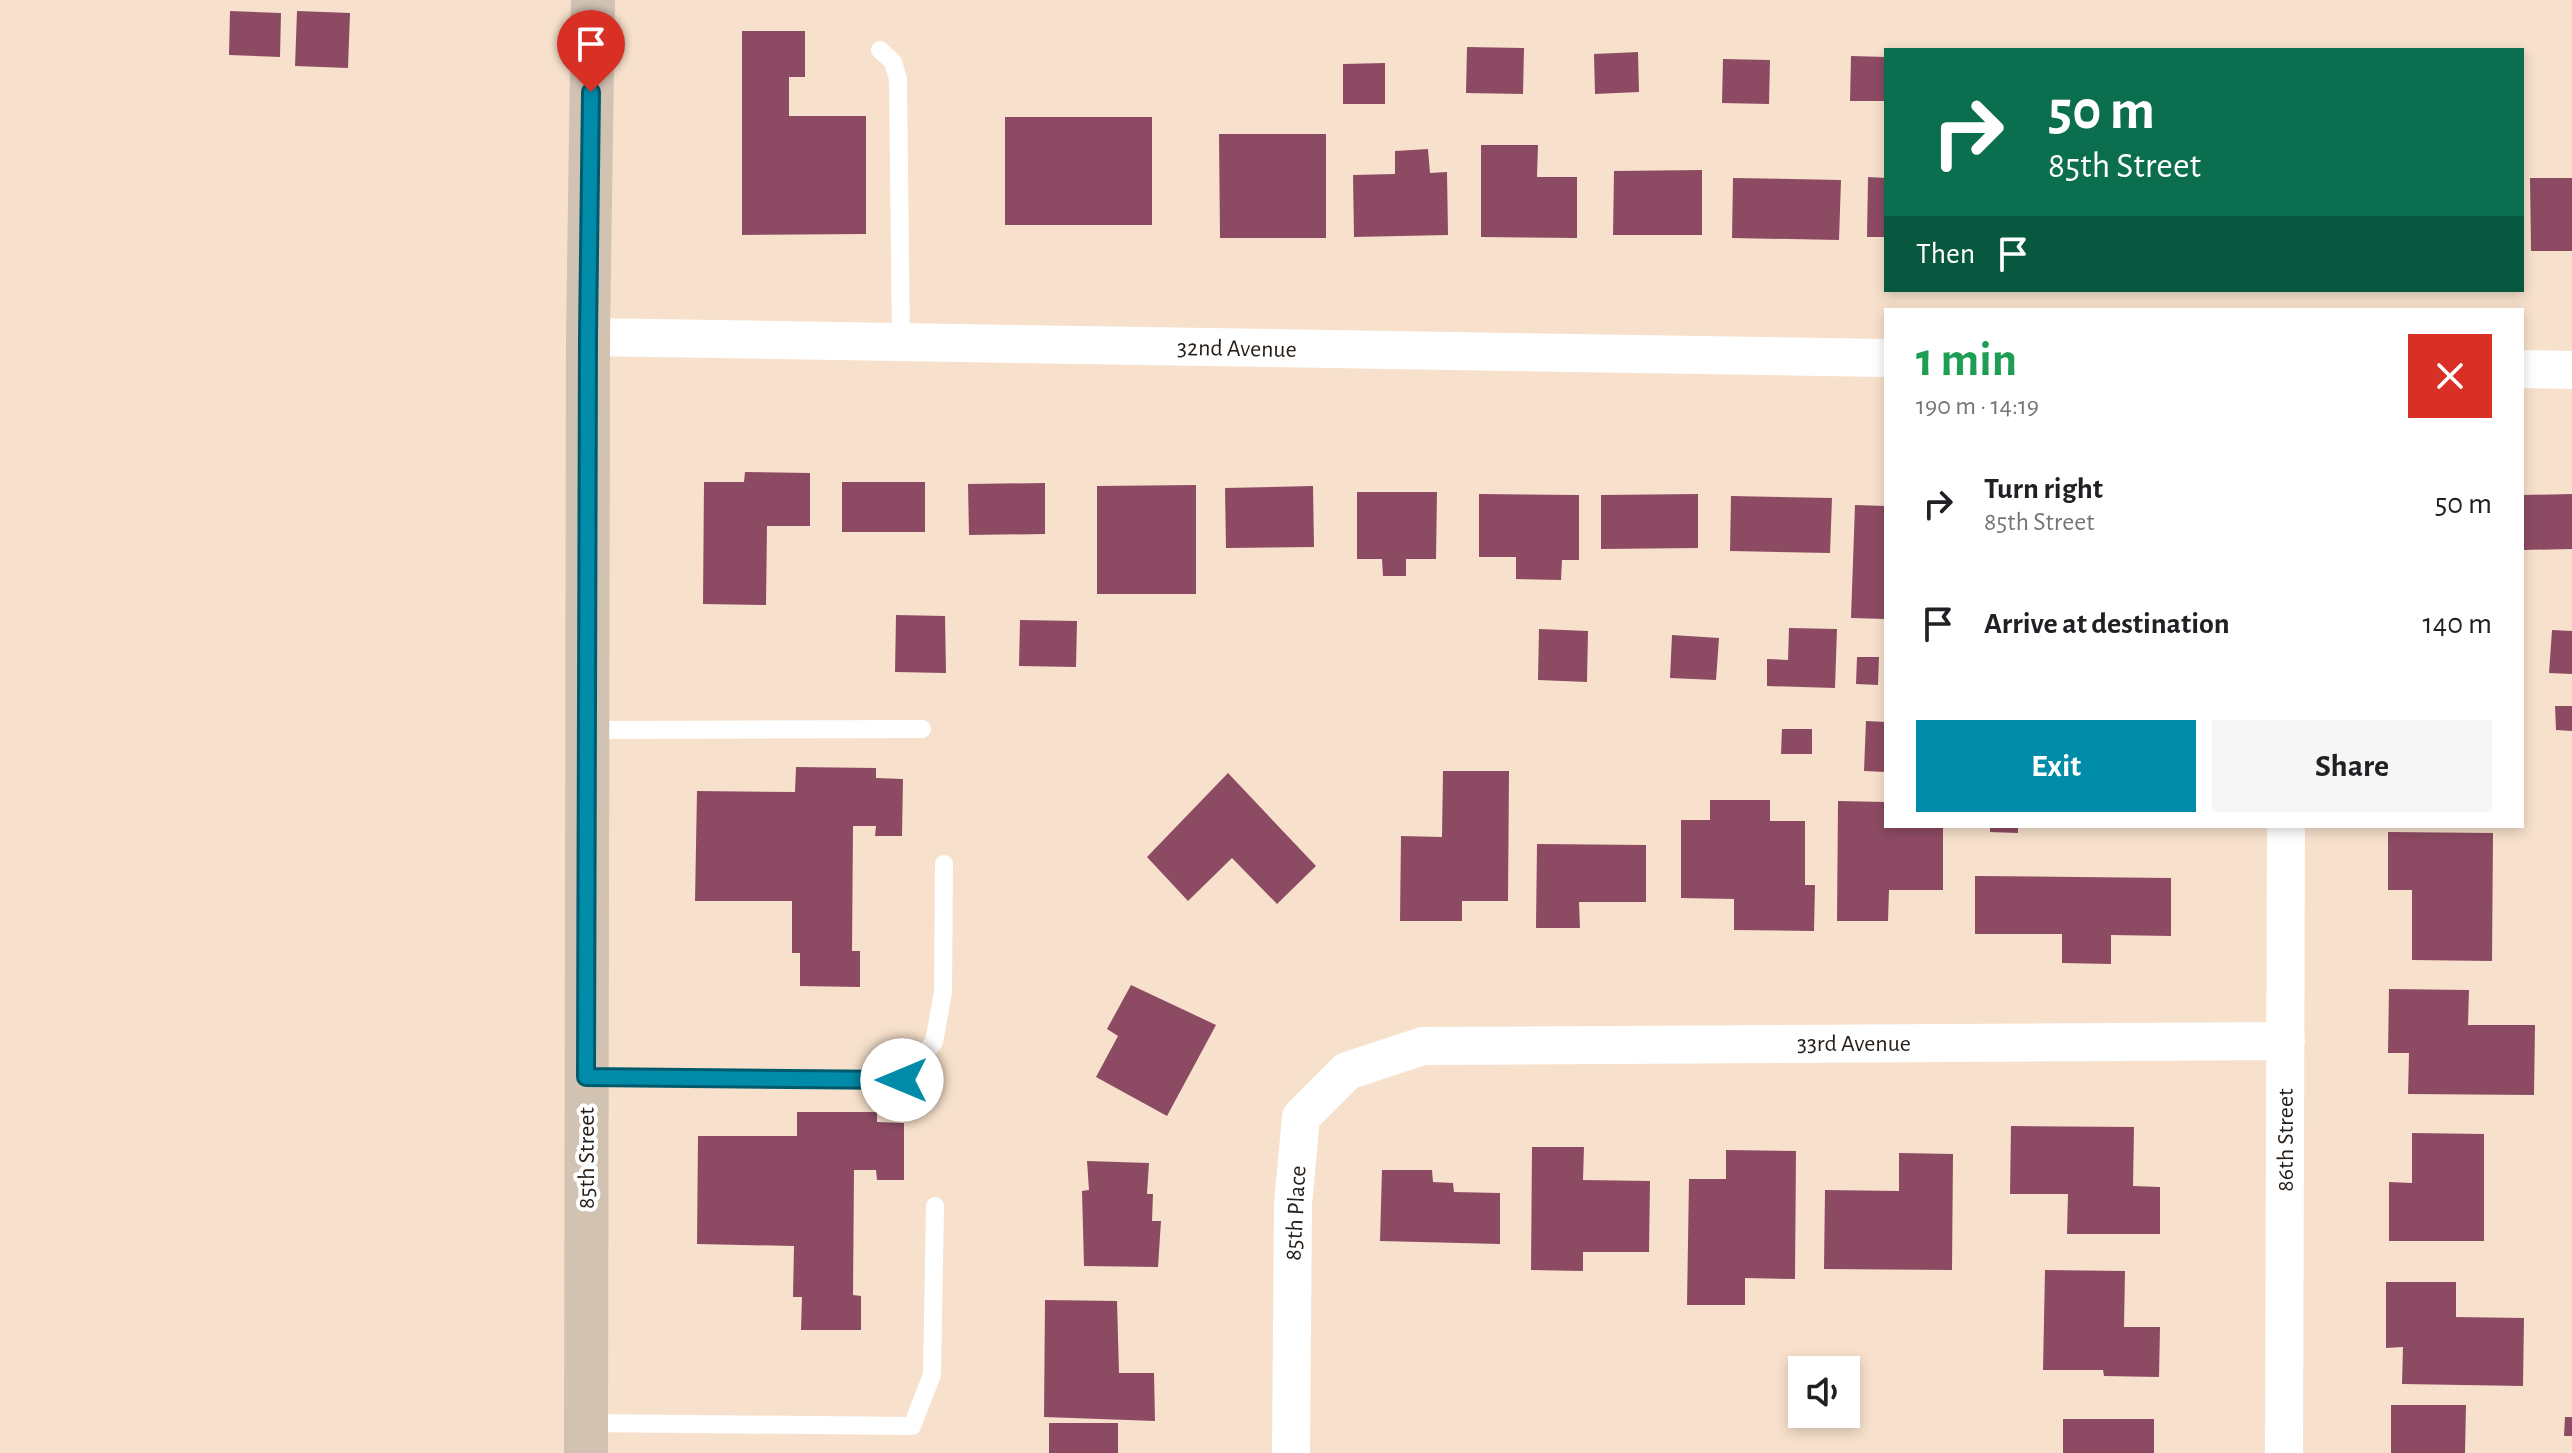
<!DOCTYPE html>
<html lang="en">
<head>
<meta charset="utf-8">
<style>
	body { margin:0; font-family:"Alegreya Sans",sans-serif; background:#f6f6f6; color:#202124; height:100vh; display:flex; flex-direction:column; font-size:30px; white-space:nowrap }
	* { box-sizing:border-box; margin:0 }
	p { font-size:26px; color:#757577 }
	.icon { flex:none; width:44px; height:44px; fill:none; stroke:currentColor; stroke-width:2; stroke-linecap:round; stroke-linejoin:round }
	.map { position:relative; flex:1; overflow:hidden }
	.sheet { position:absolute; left:1884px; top:308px; width:640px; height:520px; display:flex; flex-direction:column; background:#fff; border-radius:0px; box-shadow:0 4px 12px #0003 }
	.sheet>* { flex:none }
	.top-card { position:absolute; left:1884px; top:48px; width:640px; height:244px; border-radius:0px; box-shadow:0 4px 12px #0003; background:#0b6e4f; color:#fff; overflow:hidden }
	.fabs { position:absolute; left:1788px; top:1356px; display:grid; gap:16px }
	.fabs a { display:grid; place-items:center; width:72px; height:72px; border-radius:0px; background:#fff; box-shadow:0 4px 12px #0003; font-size:40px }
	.pin { position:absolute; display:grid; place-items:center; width:68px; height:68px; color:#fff; margin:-82px -34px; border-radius:50% 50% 50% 0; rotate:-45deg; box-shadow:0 0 8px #0007 }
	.pin .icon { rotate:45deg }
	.me { position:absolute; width:88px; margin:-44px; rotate:270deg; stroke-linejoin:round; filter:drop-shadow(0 0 6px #0008) }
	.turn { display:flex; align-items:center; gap:28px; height:168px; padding:0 32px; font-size:36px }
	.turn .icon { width:104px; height:104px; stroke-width:2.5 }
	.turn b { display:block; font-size:56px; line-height:68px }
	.then { display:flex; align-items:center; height:76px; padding:0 32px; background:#0003; gap:16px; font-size:30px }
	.round { display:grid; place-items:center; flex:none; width:84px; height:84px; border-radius:0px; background:#f6f6f6 }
	.overview { display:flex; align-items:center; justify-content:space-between; height:136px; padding:0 32px }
	h1 { font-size:48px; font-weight:700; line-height:60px; color:#1e9e55 }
	.primary-button { display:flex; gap:16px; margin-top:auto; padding:16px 32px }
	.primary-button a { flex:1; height:92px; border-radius:0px; background:#008ba9; color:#fff; font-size:32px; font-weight:700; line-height:92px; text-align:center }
	.primary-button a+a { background:#f6f6f6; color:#202124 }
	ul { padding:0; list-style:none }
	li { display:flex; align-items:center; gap:24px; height:120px; padding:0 32px }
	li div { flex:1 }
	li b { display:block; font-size:30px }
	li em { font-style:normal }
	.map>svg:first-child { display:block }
	.building { fill:#8d4b63 }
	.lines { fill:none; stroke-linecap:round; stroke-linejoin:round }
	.lane { stroke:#fff; stroke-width:18 }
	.street { stroke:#fff; stroke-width:38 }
	.secondary { stroke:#d1c2b2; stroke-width:44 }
	.route-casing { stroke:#005a6e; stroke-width:20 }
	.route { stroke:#008ba9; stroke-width:14 }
	.labels { text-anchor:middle; stroke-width:8; stroke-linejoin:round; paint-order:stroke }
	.street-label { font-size:24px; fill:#261e17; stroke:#fff }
</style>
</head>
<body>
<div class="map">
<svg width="2572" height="1453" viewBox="0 0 2572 1453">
	<rect width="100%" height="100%" fill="#f7e1cc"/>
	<path class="building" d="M 230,11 L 281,13 L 280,57 L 229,55 Z
		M 297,11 L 350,13 L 348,68 L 295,66 Z
		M 742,31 L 805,31 L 805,77 L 789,77 L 789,116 L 866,116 L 866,234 L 742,235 Z
		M 1467,47 L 1524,48 L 1523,94 L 1466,93 Z
		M 1638,52 L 1639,92 L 1595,94 L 1594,54 Z
		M 1851,56 L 1886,57 L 1886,101 L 1850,101 Z
		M 1723,59 L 1770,60 L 1769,104 L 1722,103 Z
		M 1385,63 L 1385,104 L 1343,104 L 1343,64 Z
		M 1005,117 L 1152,117 L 1152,225 L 1005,225 Z
		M 1219,134 L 1326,134 L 1326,238 L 1220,238 Z
		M 1481,145 L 1538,145 L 1537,177 L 1577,177 L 1577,238 L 1481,237 Z
		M 1428,149 L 1430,173 L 1447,172 L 1448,235 L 1354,237 L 1353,175 L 1395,174 L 1395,151 Z
		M 1702,170 L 1702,235 L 1613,235 L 1614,171 Z
		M 1868,177 L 1886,178 L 1886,237 L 1867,237 Z
		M 1733,178 L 1841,180 L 1839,240 L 1732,238 Z
		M 2530,178 L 2572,178 L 2572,251 L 2531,251 Z
		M 745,472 L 810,473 L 810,526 L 767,526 L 766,605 L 703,604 L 704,482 L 744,482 Z
		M 842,482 L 925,482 L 925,532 L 842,532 Z
		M 1045,483 L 1045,534 L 969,535 L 968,484 Z
		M 1196,485 L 1196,594 L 1097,594 L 1097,486 Z
		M 1313,486 L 1314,547 L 1226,548 L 1225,488 Z
		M 1357,492 L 1437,492 L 1436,559 L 1406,559 L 1406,576 L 1383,576 L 1382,559 L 1357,559 Z
		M 1479,494 L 1579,495 L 1579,560 L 1562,560 L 1561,580 L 1516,579 L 1516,557 L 1479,557 Z
		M 1698,494 L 1698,548 L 1601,549 L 1601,495 Z
		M 2572,494 L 2572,549 L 2522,550 L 2522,495 Z
		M 1731,496 L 1832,498 L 1830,553 L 1730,551 Z
		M 1855,505 L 1886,506 L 1886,619 L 1851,618 Z
		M 896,615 L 945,616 L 946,673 L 895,672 Z
		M 1020,620 L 1077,621 L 1076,667 L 1019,666 Z
		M 1789,628 L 1837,629 L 1835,688 L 1767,686 L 1767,659 L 1788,660 Z
		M 1539,629 L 1588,631 L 1587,682 L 1538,680 Z
		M 2552,630 L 2572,631 L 2572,674 L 2549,673 Z
		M 1672,635 L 1719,638 L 1716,680 L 1670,678 Z
		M 1857,657 L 1879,657 L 1878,685 L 1856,684 Z
		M 2555,706 L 2572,706 L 2572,731 L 2556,730 Z
		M 1866,721 L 1886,722 L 1886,772 L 1864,771 Z
		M 1782,729 L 1812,729 L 1812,754 L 1781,754 Z
		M 796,767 L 876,768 L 876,778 L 903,779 L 902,836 L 875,836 L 876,826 L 853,826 L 852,951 L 860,951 L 860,987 L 800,986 L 800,953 L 792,953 L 792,901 L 695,901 L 697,791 L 795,792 Z
		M 1443,771 L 1509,771 L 1508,901 L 1462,901 L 1462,921 L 1400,921 L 1401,836 L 1442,837 Z
		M 1228,773 L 1316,866 L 1277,904 L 1232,858 L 1188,901 L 1147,857 Z
		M 1710,800 L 1770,800 L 1770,821 L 1805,821 L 1805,885 L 1815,885 L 1814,931 L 1734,930 L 1734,899 L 1681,898 L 1681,820 L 1710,820 Z
		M 1838,801 L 1886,802 L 1886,826 L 1943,826 L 1943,890 L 1889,890 L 1888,921 L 1837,921 Z
		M 1990,826 L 2018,826 L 2018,833 L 1990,832 Z
		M 2388,832 L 2493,833 L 2492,961 L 2412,960 L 2412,890 L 2388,890 Z
		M 1537,844 L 1646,845 L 1646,902 L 1579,902 L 1580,928 L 1536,928 Z
		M 1975,876 L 2171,878 L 2171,936 L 2111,935 L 2111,964 L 2062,963 L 2062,934 L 1975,934 Z
		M 1131,985 L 1216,1025 L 1167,1116 L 1096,1077 L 1118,1036 L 1107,1029 Z
		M 2389,989 L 2469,990 L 2468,1025 L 2535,1025 L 2534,1095 L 2408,1094 L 2409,1053 L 2388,1053 Z
		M 797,1112 L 877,1112 L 877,1122 L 904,1123 L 904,1180 L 877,1180 L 876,1170 L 854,1170 L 853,1295 L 861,1296 L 861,1330 L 801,1330 L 802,1297 L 793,1297 L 794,1246 L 697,1244 L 698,1136 L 797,1136 Z
		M 2011,1126 L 2134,1127 L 2133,1186 L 2160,1187 L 2160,1234 L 2067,1234 L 2068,1194 L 2010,1194 Z
		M 2412,1133 L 2484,1134 L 2484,1241 L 2389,1241 L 2389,1182 L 2412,1183 Z
		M 1532,1147 L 1584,1147 L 1583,1180 L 1650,1181 L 1649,1252 L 1583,1252 L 1583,1271 L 1531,1270 Z
		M 1726,1150 L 1796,1151 L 1795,1279 L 1745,1278 L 1745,1305 L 1687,1305 L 1689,1179 L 1726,1179 Z
		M 1899,1153 L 1953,1154 L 1952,1270 L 1824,1269 L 1825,1190 L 1899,1191 Z
		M 1087,1161 L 1149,1163 L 1147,1194 L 1153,1194 L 1152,1221 L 1161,1221 L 1158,1267 L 1084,1266 L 1082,1191 L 1089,1190 Z
		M 1382,1170 L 1432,1170 L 1433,1182 L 1453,1183 L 1454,1192 L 1500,1193 L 1500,1244 L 1380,1241 Z
		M 2045,1270 L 2125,1271 L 2124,1327 L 2160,1327 L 2159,1377 L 2104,1376 L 2103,1370 L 2043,1370 Z
		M 2386,1282 L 2456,1282 L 2456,1317 L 2524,1318 L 2523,1386 L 2402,1384 L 2403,1347 L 2386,1348 Z
		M 1045,1300 L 1117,1301 L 1119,1373 L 1154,1373 L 1155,1421 L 1044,1417 Z
		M 2391,1405 L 2466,1405 L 2465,1453 L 2391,1453 Z
		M 2565,1417 L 2572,1417 L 2572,1436 L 2564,1436 Z
		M 2063,1419 L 2154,1419 L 2154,1453 L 2063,1453 Z
		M 1049,1423 L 1118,1423 L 1118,1453 L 1049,1453 Z"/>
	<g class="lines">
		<path class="lane" d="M 880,50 L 893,62 L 898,79 L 901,343
			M 587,730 L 922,729
			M 586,1077 L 902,1080 L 934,1042 L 943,992 L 944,864
			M 586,1423 L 912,1426 L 932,1375 L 935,1206"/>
		<path class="street" d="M 588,337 L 1886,358
			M 2522,369 L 2572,370
			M 1291,1453 L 1293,1204 L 1301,1117 L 1347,1071 L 1423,1046 L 2286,1041
			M 2284,1453 L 2286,826"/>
		<path class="secondary" d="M 586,1453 L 588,337 L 593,0"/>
	</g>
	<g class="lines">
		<g class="route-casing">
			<path id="route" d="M 591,92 L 588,337 L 586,1077 L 902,1080"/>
		</g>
		<use href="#route" class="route"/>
	</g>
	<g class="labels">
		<g class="street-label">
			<text transform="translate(1237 348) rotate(1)" y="8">32nd Avenue</text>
			<text x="1854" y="1051">33rd Avenue</text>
			<text transform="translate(2285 1140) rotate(-90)" y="8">86th Street</text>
			<text transform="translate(586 1158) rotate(-90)" y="8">85th Street</text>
			<text transform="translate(1295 1213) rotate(-87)" y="8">85th Place</text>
		</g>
	</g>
</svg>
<div class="fabs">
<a><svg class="icon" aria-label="sound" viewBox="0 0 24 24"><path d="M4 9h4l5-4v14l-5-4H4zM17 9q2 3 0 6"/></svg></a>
</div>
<div class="pin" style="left:591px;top:92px;background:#d93025"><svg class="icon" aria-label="arrive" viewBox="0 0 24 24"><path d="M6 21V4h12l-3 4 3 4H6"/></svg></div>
<svg class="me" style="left:902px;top:1080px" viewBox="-20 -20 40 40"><circle r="19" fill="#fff"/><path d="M0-13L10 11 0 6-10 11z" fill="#008ba9"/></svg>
<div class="top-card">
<div class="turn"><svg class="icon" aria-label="right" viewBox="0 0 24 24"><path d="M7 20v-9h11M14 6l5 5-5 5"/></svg><div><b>50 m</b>85th Street</div></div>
<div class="then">Then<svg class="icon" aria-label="arrive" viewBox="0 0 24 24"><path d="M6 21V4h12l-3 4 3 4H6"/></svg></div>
</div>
<section class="sheet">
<div class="overview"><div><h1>1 min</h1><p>190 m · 14:19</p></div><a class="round" style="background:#d93025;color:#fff"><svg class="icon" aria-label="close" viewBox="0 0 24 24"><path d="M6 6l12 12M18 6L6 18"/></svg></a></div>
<ul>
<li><svg class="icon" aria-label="right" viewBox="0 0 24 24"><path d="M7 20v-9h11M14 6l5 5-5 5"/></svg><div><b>Turn right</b><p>85th Street</p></div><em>50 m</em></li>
<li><svg class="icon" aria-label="arrive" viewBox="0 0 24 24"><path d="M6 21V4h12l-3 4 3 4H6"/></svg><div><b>Arrive at destination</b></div><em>140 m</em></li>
</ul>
<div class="primary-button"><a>Exit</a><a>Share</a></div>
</section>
</div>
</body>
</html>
